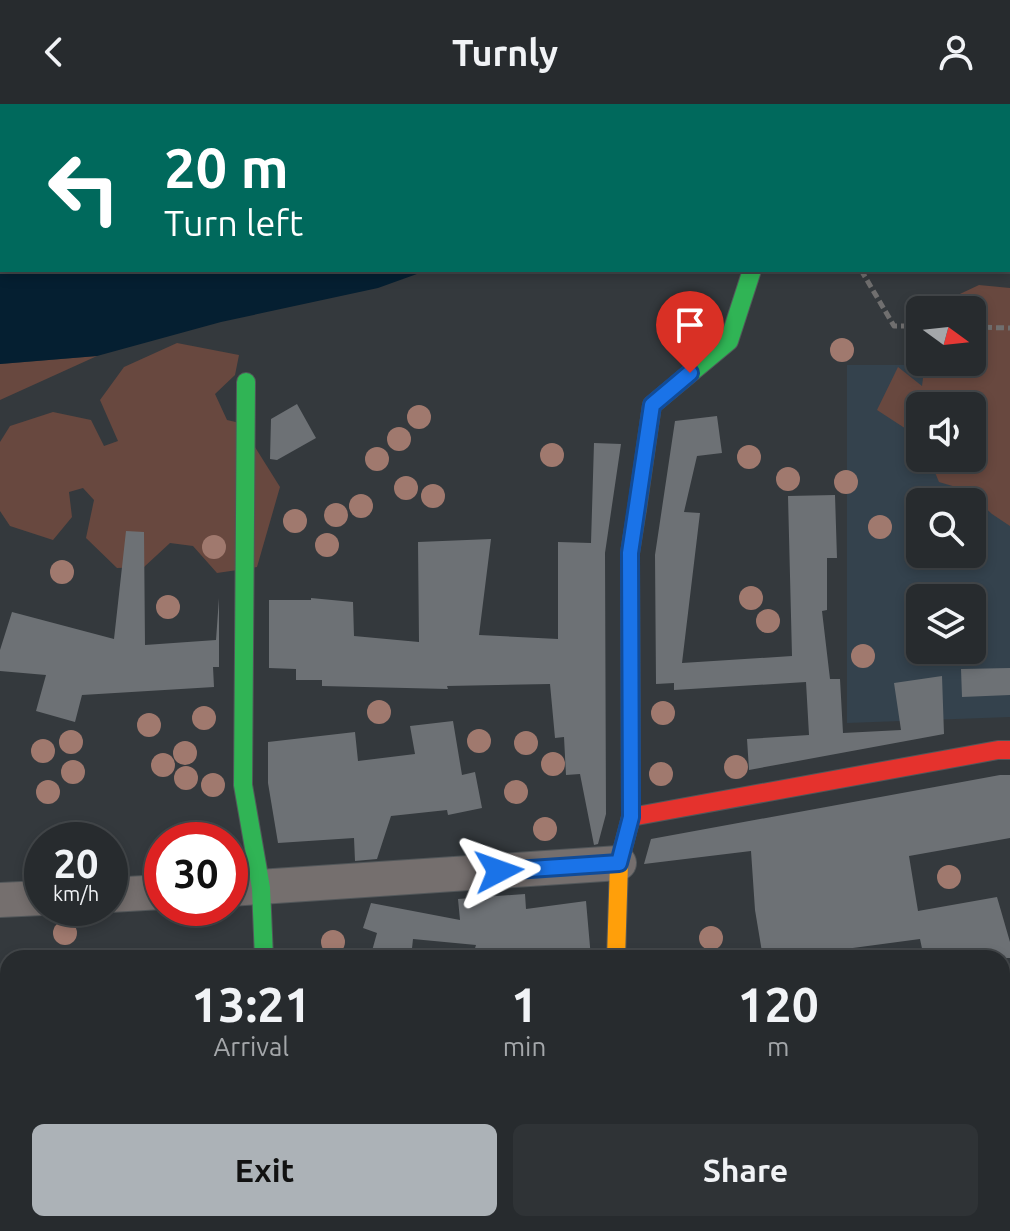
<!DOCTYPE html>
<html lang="en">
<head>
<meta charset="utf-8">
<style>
	body { margin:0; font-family:Ubuntu,sans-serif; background:#2f3336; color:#f1f3f6; height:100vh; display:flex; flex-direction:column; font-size:30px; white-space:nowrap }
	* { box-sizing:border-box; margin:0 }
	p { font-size:26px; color:#a4a7aa }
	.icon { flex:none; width:44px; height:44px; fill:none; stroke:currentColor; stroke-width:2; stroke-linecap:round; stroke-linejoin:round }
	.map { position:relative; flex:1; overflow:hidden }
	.details { position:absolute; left:0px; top:846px; width:1010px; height:282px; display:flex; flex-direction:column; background:#272b2e; border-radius:24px 24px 0 0; box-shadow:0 4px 12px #0003,0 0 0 2px #43474a }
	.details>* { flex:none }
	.guide { position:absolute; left:0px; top:0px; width:1010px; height:168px; box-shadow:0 4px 12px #0003,0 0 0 2px #43474a; background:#00695c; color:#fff; overflow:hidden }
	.needle { width:52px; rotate:105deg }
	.tools { position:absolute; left:906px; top:192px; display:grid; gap:16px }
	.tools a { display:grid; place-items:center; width:80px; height:80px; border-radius:12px; background:#272b2e; box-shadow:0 4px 12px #0003,0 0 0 2px #43474a; font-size:40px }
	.speed { position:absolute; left:24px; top:718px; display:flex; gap:16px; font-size:40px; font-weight:700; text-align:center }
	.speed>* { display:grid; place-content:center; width:104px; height:104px; border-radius:50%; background:#272b2e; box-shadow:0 4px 12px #0003,0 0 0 2px #43474a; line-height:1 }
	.speed small { font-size:20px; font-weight:400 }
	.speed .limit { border:12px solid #d22; background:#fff; color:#111 }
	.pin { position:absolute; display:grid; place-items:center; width:68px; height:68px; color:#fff; margin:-82px -34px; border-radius:50% 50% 50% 0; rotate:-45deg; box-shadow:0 0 8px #0007 }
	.pin .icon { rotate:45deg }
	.me { position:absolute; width:88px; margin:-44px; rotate:86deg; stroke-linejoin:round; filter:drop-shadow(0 0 6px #0008) }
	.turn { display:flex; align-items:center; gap:28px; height:168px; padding:0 32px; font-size:36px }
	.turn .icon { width:104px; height:104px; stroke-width:2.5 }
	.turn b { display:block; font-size:56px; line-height:68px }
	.eta { display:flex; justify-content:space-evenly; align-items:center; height:136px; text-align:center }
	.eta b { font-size:48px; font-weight:700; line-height:56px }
	.action { display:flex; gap:16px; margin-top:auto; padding:16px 32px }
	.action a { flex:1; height:92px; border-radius:12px; background:#acb2b7; color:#111; font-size:32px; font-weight:700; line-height:92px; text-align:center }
	.action a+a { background:#2f3336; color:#f1f3f6 }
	header { display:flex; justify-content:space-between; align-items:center; height:104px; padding:0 32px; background:#272b2e; font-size:36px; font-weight:700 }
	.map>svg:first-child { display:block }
	.built { fill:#34424d; fill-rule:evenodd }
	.green { fill:#68483f }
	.water { fill:#051f31 }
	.building { fill:#6d7175 }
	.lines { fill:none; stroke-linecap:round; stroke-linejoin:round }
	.street-casing { stroke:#52575a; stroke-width:36 }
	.fast-casing { stroke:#52575a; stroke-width:20 }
	.slow-casing { stroke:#52575a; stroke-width:20 }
	.jam-casing { stroke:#52575a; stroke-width:20 }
	.path { stroke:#706f6f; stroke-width:5; stroke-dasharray:8 4; stroke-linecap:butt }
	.street { stroke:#756f6e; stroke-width:34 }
	.fast { stroke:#30b455; stroke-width:18 }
	.slow { stroke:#ff9f0a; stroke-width:18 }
	.jam { stroke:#e5322d; stroke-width:18 }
	.tree { fill:#a0796e }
	.route-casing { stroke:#114b97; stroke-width:20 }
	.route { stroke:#1a73e8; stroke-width:14 }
</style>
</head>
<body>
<header><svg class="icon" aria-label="back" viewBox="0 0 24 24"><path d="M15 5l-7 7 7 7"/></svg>Turnly<svg class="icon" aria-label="person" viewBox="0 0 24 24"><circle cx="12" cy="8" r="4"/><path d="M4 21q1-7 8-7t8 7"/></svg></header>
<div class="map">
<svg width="1010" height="1127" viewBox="0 0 1010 1127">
	<rect width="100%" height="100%" fill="#34393d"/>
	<path class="built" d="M 847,261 L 1010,261 L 1010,613 L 847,619 ZM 920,302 L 972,302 L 972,354 L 920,354 ZM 920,398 L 972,398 L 972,450 L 920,450 ZM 920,494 L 972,494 L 972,546 L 920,546 Z"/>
	<path class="green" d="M 979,181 L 1010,184 L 1010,422 L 992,410 L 966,386 L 939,378 L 929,354 L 972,354 L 972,302 L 920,302 L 920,334 L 877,306 L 898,263 L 922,282 L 925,258 L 972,258 L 972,206 L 930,206 L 930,204 Z
		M 177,239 L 239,251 L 235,271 L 215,290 L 227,316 L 240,319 L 280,383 L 257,463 L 217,469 L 193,442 L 170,439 L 144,463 L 117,464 L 86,434 L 94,396 L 83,384 L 69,388 L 72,413 L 53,436 L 10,422 L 0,407 L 0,338 L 10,322 L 53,308 L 91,316 L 104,342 L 118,337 L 100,296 L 124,263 Z
		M 97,252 L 0,296 L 0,260 Z"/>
	<path class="water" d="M 0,0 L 352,0 L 2,2 L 2,166 L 428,166 L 378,184 L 221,218 L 97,252 L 0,260 Z"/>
	<path class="building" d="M 297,300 L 316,334 L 277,356 L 270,355 L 271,315 Z
		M 717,312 L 722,349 L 697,352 L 684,408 L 700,409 L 682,559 L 792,552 L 788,392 L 835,391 L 837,454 L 827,454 L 827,506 L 822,507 L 830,575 L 840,575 L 843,629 L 901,626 L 894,579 L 942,572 L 944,630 L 749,666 L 747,635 L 809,631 L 806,578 L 674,586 L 674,579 L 656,580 L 655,451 L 675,317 Z
		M 594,339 L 621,340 L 605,449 L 606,710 L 598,740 L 594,741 L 580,670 L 566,671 L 564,633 L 555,634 L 550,580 L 447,582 L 448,585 L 322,582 L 322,576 L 296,576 L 296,565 L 269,564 L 269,496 L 311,496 L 311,494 L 353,498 L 354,532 L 419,538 L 418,438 L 491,435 L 479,531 L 558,535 L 558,438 L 591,439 Z
		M 126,427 L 144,428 L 145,541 L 216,536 L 219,494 L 219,563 L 213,563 L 214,583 L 82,591 L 75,618 L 36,607 L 46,571 L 0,567 L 0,546 L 12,508 L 114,535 Z
		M 1010,564 L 1010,591 L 962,593 L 961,565 Z
		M 453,617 L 462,671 L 475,668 L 482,704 L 448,711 L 447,706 L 391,712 L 377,755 L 355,757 L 354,734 L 278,739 L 268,679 L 268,638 L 355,628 L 358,657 L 415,650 L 410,622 Z
		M 1000,671 L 1010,671 L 1010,734 L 909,752 L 918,807 L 997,793 L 1010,838 L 1010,854 L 924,854 L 920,835 L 793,852 L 793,854 L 763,854 L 755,806 L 751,747 L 644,760 L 651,735 Z
		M 525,790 L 526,805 L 586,797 L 591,854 L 472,854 L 476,841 L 413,835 L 411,854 L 370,854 L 377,829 L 363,824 L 371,799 L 460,816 L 458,795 Z"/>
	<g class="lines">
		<g class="street-casing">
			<path id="street" d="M 788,0 L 788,2
				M 230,785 L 619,759
				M 110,791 L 162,788
				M 0,796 L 42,794
				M 1002,1093 L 1010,1093
				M 275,1120 L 275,1127
				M 327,1127 L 537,1120
				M 608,1127 L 609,1120"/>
		</g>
		<g class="fast-casing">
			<path id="fast" d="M 246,278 L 243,681 L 261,784 L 264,854
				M 637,405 L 652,301 L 729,237 L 752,166"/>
		</g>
		<g class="slow-casing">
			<path id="slow" d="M 616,854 L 619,759 L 631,713 L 630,449 L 637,405"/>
		</g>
		<g class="jam-casing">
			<path id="jam" d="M 631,713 L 998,646 L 1010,646"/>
		</g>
		<path class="path" d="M 861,166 L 894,222 L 920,222
			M 972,223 L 1010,224"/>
		<use href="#street" class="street"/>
		<use href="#fast" class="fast"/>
		<use href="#slow" class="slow"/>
		<use href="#jam" class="jam"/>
	</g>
	<g class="tree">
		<circle cx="842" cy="246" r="12"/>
		<circle cx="419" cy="313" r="12"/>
		<circle cx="399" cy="335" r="12"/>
		<circle cx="552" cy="351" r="12"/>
		<circle cx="749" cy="353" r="12"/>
		<circle cx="377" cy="355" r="12"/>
		<circle cx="788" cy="375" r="12"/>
		<circle cx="846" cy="378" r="12"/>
		<circle cx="406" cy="384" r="12"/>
		<circle cx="433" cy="392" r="12"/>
		<circle cx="361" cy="402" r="12"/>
		<circle cx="336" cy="411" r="12"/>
		<circle cx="295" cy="417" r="12"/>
		<circle cx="880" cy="423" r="12"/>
		<circle cx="327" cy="441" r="12"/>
		<circle cx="214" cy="443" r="12"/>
		<circle cx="62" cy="468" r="12"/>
		<circle cx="751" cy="494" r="12"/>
		<circle cx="168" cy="503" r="12"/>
		<circle cx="768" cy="517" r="12"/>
		<circle cx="863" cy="552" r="12"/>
		<circle cx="379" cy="608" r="12"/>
		<circle cx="663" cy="609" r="12"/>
		<circle cx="204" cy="614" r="12"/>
		<circle cx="149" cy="621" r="12"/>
		<circle cx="479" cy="637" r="12"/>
		<circle cx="71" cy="638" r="12"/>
		<circle cx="526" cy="639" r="12"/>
		<circle cx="43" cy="647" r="12"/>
		<circle cx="185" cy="649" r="12"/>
		<circle cx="553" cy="660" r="12"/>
		<circle cx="163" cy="661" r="12"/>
		<circle cx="736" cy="663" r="12"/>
		<circle cx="73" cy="668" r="12"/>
		<circle cx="661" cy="670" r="12"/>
		<circle cx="186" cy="674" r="12"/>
		<circle cx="213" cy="681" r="12"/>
		<circle cx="48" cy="688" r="12"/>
		<circle cx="516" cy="688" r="12"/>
		<circle cx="545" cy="725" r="12"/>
		<circle cx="949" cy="773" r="12"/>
		<circle cx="65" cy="829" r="12"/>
		<circle cx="711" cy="834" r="12"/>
		<circle cx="333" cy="838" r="12"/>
	</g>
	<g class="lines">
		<g class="route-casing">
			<path id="route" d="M 499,767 L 619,759 L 631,713 L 630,449 L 652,301 L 690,269"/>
		</g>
		<use href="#route" class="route"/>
	</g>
</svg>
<div class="tools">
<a><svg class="needle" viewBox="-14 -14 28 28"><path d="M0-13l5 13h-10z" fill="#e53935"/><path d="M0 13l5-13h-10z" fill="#a4a7aa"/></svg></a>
<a><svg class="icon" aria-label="sound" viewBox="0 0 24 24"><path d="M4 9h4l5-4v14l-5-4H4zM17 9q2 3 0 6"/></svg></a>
<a><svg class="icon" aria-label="search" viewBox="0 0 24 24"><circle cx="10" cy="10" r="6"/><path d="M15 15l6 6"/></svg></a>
<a><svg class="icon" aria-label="layers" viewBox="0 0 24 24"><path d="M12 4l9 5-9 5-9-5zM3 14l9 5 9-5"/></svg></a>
</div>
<div class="speed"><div>20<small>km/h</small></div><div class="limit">30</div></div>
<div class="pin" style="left:690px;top:269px;background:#d93025"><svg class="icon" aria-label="arrive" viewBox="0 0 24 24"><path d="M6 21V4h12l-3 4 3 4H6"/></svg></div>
<svg class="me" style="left:499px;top:767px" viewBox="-20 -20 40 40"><path d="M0-17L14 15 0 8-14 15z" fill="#1a73e8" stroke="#fff" stroke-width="4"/></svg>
<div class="guide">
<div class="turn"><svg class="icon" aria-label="left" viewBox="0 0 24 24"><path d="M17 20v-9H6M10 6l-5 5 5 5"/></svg><div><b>20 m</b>Turn left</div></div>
</div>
<section class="details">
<div class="eta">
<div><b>13:21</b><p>Arrival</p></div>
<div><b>1</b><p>min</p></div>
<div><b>120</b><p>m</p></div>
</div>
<div class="action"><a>Exit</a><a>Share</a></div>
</section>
</div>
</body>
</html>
